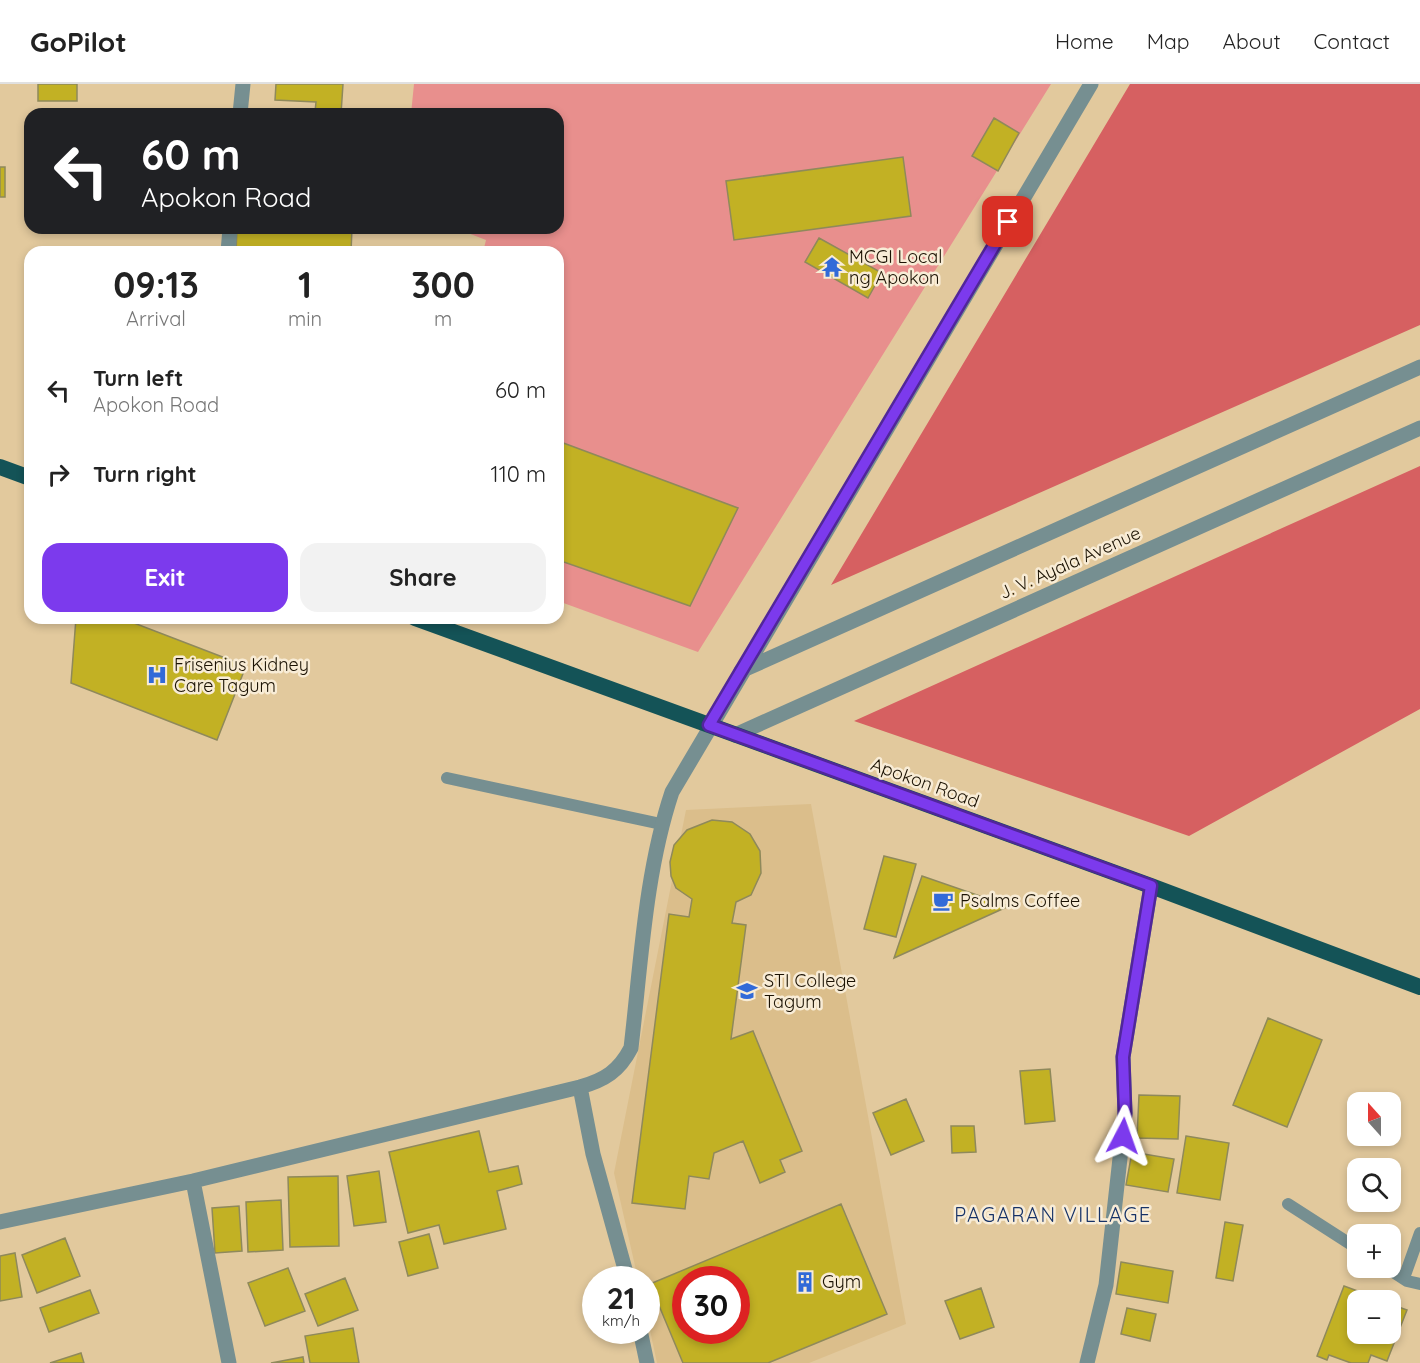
<!DOCTYPE html>
<html lang="en">
<head>
<meta charset="utf-8">
<style>
	body { margin:0; font-family:Quicksand,sans-serif; background:#f2f2f2; color:#222; height:100vh; display:flex; flex-direction:column; font-size:22px; white-space:nowrap }
	* { box-sizing:border-box; margin:0 }
	p { font-size:20px; color:#767676 }
	.icon { flex:none; width:33px; height:33px; fill:none; stroke:currentColor; stroke-width:2; stroke-linecap:round; stroke-linejoin:round }
	.map { position:relative; flex:1; overflow:hidden }
	.side { position:absolute; left:24px; top:162px; width:540px; height:378px; display:flex; flex-direction:column; background:#fff; border-radius:18px; box-shadow:0 3px 9px #0003 }
	.side>* { flex:none }
	.guide { position:absolute; left:24px; top:24px; width:540px; height:126px; border-radius:18px; box-shadow:0 3px 9px #0003; background:#202124; color:#fff; overflow:hidden }
	.needle { width:39px; rotate:339deg }
	.buttons { position:absolute; left:1347px; top:1008px; display:grid; gap:12px }
	.buttons a { display:grid; place-items:center; width:54px; height:54px; border-radius:12px; background:#fff; box-shadow:0 3px 9px #0003; font-size:30px }
	.speed { position:absolute; left:582px; top:1182px; display:flex; gap:12px; font-size:30px; font-weight:700; text-align:center }
	.speed>* { display:grid; place-content:center; width:78px; height:78px; border-radius:50%; background:#fff; box-shadow:0 3px 9px #0003; line-height:1 }
	.speed small { font-size:15px; font-weight:400 }
	.speed .limit { border:9px solid #d22; background:#fff; color:#111 }
	.pin { position:absolute; display:grid; place-items:center; width:51px; height:51px; color:#fff; margin:-26px; border-radius:12px; box-shadow:0 3px 9px #0006 }
	.me { position:absolute; width:66px; margin:-33px; rotate:4deg; stroke-linejoin:round; filter:drop-shadow(0 0 4px #0008) }
	.turn { display:flex; align-items:center; gap:21px; height:126px; padding:0 18px; font-size:27px }
	.turn .icon { width:78px; height:78px; stroke-width:2.5 }
	.turn b { display:block; font-size:42px; line-height:51px }
	.eta { display:flex; justify-content:space-evenly; align-items:center; height:102px; text-align:center }
	.eta b { font-size:36px; font-weight:700; line-height:42px }
	.cta { display:flex; gap:12px; margin-top:auto; padding:12px 18px }
	.cta a { flex:1; height:69px; border-radius:18px; background:#7c3aed; color:#fff; font-size:24px; font-weight:700; line-height:69px; text-align:center }
	.cta a+a { background:#f2f2f2; color:#222 }
	ul { padding:0; list-style:none }
	li { display:flex; align-items:center; gap:18px; height:84px; padding:0 18px }
	li div { flex:1 }
	li b { display:block; font-size:22px }
	li em { font-style:normal }
	header { display:flex; align-items:center; gap:36px; box-sizing:border-box; height:84px; padding:0 30px; background:#fff; border-bottom:2px solid #e0e0e0 }
	header strong { font-size:28px }
	nav { display:flex; gap:33px; margin-inline-start:auto; font-size:21px }
	.map>svg:first-child { display:block }
	.built { fill:#dbbe8b; fill-rule:evenodd }
	.green { fill:#e88f8d }
	.forest { fill:#d66061 }
	.building { fill:#c2b124; stroke:#8f895b; stroke-width:1.5; fill-rule:evenodd }
	.lines { fill:none; stroke-linecap:round; stroke-linejoin:round }
	.service { stroke:#768f91; stroke-width:12 }
	.minor { stroke:#768f91; stroke-width:15 }
	.trunk { stroke:#145357; stroke-width:16 }
	.route-casing { stroke:#51269a; stroke-width:15 }
	.route { stroke:#7c3aed; stroke-width:10 }
	.labels { text-anchor:middle; stroke-width:5; stroke-linejoin:round; paint-order:stroke }
	.poi-label { font-size:18px; fill:#1b1203; stroke:#f8ecd6; text-anchor:start }
	.street-label { font-size:18px; fill:#1b1203; stroke:#f8ecd6 }
	.neighbourhood-label { font-size:20px; letter-spacing:1.5px; fill:#163267; stroke:#f8ecd6 }
</style>
</head>
<body>
<header>
<strong>GoPilot</strong>
<nav><a>Home</a><a>Map</a><a>About</a><a>Contact</a></nav>
</header>
<div class="map">
<svg width="1420" height="1279" viewBox="0 0 1420 1279">
	<rect width="100%" height="100%" fill="#e2c99d"/>
	<path class="built" d="M 811,720 L 906,1240 L 809,1279 L 657,1279 L 647,1232 L 646,1196 L 638,1195 L 614,1089 L 686,726 ZM 686,1196 L 736,1196 L 736,1246 L 686,1246 Z"/>
	<path class="green" d="M 414,0 L 1051,0 L 698,568 L 558,517 L 558,168 L 483,168 L 486,156 L 455,144 L 558,144 L 558,30 L 411,30 Z"/>
	<path class="forest" d="M 1130,0 L 1420,0 L 1420,241 L 831,501 Z
		M 1420,382 L 1420,625 L 1189,752 L 854,637 Z"/>
	<path class="building" d="M 38,0 L 77,0 L 77,17 L 38,17 Z
		M 276,0 L 343,0 L 341,30 L 315,28 L 316,18 L 275,16 Z
		M 994,34 L 1019,49 L 998,87 L 972,72 Z
		M 903,73 L 911,132 L 734,156 L 726,97 Z
		M 0,83 L 5,83 L 5,113 L 0,113 Z
		M 237,144 L 352,144 L 351,168 L 236,168 Z
		M 819,154 L 882,189 L 868,214 L 805,178 Z
		M 558,357 L 738,424 L 690,522 L 558,476 Z
		M 76,534 L 121,534 L 246,582 L 217,656 L 71,599 Z
		M 712,736 L 732,738 L 750,750 L 760,767 L 761,789 L 751,811 L 736,818 L 732,839 L 746,841 L 731,955 L 753,947 L 802,1067 L 780,1076 L 785,1088 L 760,1099 L 743,1057 L 714,1069 L 709,1095 L 689,1092 L 685,1125 L 632,1119 L 669,830 L 689,833 L 692,815 L 676,804 L 671,792 L 670,778 L 674,761 L 687,746 Z
		M 884,772 L 916,780 L 896,853 L 864,845 Z
		M 922,792 L 1009,822 L 894,874 Z
		M 1268,934 L 1322,956 L 1287,1043 L 1233,1021 Z
		M 1050,985 L 1055,1037 L 1025,1040 L 1020,987 Z
		M 1139,1011 L 1180,1012 L 1178,1055 L 1137,1054 Z
		M 906,1015 L 924,1057 L 891,1071 L 873,1029 Z
		M 951,1042 L 974,1042 L 976,1068 L 952,1069 Z
		M 479,1047 L 489,1088 L 518,1082 L 522,1100 L 497,1107 L 506,1145 L 444,1160 L 439,1141 L 408,1149 L 389,1068 Z
		M 1186,1052 L 1229,1059 L 1220,1116 L 1177,1109 Z
		M 1132,1068 L 1174,1075 L 1168,1108 L 1126,1101 Z
		M 379,1087 L 386,1138 L 354,1142 L 347,1092 Z
		M 338,1092 L 339,1162 L 290,1163 L 288,1093 Z
		M 281,1116 L 283,1166 L 248,1168 L 246,1118 Z
		M 841,1120 L 887,1230 L 768,1279 L 683,1279 L 650,1200 ZM 686,1196 L 736,1196 L 736,1246 L 686,1246 Z
		M 239,1122 L 242,1167 L 215,1169 L 212,1124 Z
		M 1225,1138 L 1243,1141 L 1233,1197 L 1216,1194 Z
		M 429,1150 L 438,1184 L 408,1192 L 399,1158 Z
		M 65,1154 L 80,1192 L 37,1209 L 22,1171 Z
		M 15,1169 L 22,1213 L 0,1217 L 0,1172 Z
		M 1121,1178 L 1173,1187 L 1168,1219 L 1116,1210 Z
		M 288,1184 L 305,1227 L 265,1242 L 248,1199 Z
		M 345,1194 L 358,1226 L 318,1242 L 305,1210 Z
		M 1344,1202 L 1382,1216 L 1358,1216 L 1358,1250 L 1390,1250 L 1390,1220 L 1407,1226 L 1387,1277 L 1371,1271 L 1368,1279 L 1351,1279 L 1329,1271 L 1327,1276 L 1317,1272 Z
		M 981,1204 L 994,1243 L 960,1255 L 945,1217 Z
		M 90,1206 L 99,1229 L 49,1248 L 40,1224 Z
		M 1127,1224 L 1156,1230 L 1150,1257 L 1121,1250 Z
		M 353,1244 L 359,1279 L 310,1279 L 305,1252 Z
		M 81,1269 L 84,1279 L 50,1279 Z
		M 303,1273 L 304,1279 L 271,1279 Z"/>
	<g class="lines">
		<path class="service" d="M 447,694 L 661,740
			M 1288,1120 L 1358,1165
			M 1387,1184 L 1407,1197 L 1420,1200
			M 1404,1194 L 1420,1149"/>
		<path class="minor" d="M 240,30 L 243,0
			M 228,168 L 230,144
			M 741,587 L 1420,283
			M 735,651 L 1420,344
			M 580,1003 L 593,1070 L 628,1196
			M 193,1097 L 229,1279
			M 0,1138 L 193,1097 L 580,1003 C 605,996 619,987 631,964 C 641,879 645,789 672,708 L 1091,0
			M 640,1246 L 647,1279
			M 1087,1279 L 1106,1201 L 1125,1029 L 1123,973 L 1151,802"/>
		<path class="trunk" d="M 0,383 L 30,394
			M 415,534 L 1151,802 L 1420,903"/>
	</g>
	<g class="lines">
		<g class="route-casing">
			<path id="route" d="M 1008,138 L 709,641 L 1151,802 L 1123,973 L 1125,1029 L 1123,1052"/>
		</g>
		<use href="#route" class="route"/>
	</g>
	<defs>
		<g id="temple-bare" transform="scale(1.62)"><path d="M0-6L5-2H3V0L6.5 2.5H4V6H1.5V3h-3V6H-4V2.5H-6.5L-3 0V-2H-5Z" fill="#316ad8" stroke="#f8ecd6" stroke-width="2.5" paint-order="stroke"/></g>
		<g id="hospital-bare" transform="scale(1.62)"><path d="M-5-5h3v3.5h4V-5h3V5h-3V1.5h-4V5h-3Z" fill="#316ad8" stroke="#f8ecd6" stroke-width="2.5" paint-order="stroke"/></g>
		<g id="cafe-bare" transform="scale(1.62)"><path d="M-5.5-4.5H6V0H3Q3 3.5 0 3.5H-2.5Q-5.5 3.5-5.5 0ZM3-3.2v2h1.7v-2ZM-6 4.5H4V6H-6Z" fill="#316ad8" stroke="#f8ecd6" stroke-width="2.5" paint-order="stroke"/></g>
		<g id="university-bare" transform="scale(1.62)"><path d="M0-5L7-2L0 1L-7-2ZM-4 1L0 2.5L4 1V4Q0 6-4 4Z" fill="#316ad8" stroke="#f8ecd6" stroke-width="2.5" paint-order="stroke"/></g>
		<g id="building-bare" transform="scale(1.62)"><path d="M-4-6H4V6H1V3H-1V6H-4ZM-2.5-4.3h1.7v1.8h-1.7ZM.8-4.3h1.7v1.8H.8ZM-2.5-1h1.7V.8h-1.7ZM.8-1h1.7V.8H.8Z" fill="#316ad8" stroke="#f8ecd6" stroke-width="2.5" paint-order="stroke"/></g>
	</defs>
	<g fill-rule="evenodd">
		<use href="#temple-bare" x="832" y="183"/>
		<use href="#hospital-bare" x="157" y="591"/>
		<use href="#cafe-bare" x="943" y="817"/>
		<use href="#university-bare" x="747" y="907"/>
		<use href="#building-bare" x="805" y="1198"/>
	</g>
	<g class="labels">
		<g class="poi-label">
			<text x="849" y="179">MCGI Local<tspan x="849" dy="21">ng Apokon</tspan></text>
			<text x="174" y="587">Frisenius Kidney<tspan x="174" dy="21">Care Tagum</tspan></text>
			<text x="960" y="823">Psalms Coffee</text>
			<text x="764" y="903">STI College<tspan x="764" dy="21">Tagum</tspan></text>
			<text x="822" y="1204">Gym</text>
		</g>
		<g class="street-label">
			<text transform="translate(1070 479) rotate(-24)" y="6">J. V. Ayala Avenue</text>
			<text transform="translate(925 699) rotate(20)" y="6">Apokon Road</text>
		</g>
		<g class="neighbourhood-label">
			<text x="1053" y="1138">PAGARAN VILLAGE</text>
		</g>
	</g>
</svg>
<div class="buttons">
<a><svg class="needle" viewBox="-14 -14 28 28"><path d="M0-13l5 13h-10z" fill="#e53935"/><path d="M0 13l5-13h-10z" fill="#767676"/></svg></a>
<a><svg class="icon" aria-label="search" viewBox="0 0 24 24"><circle cx="10" cy="10" r="6"/><path d="M15 15l6 6"/></svg></a>
<a>+</a>
<a>−</a>
</div>
<div class="speed"><div>21<small>km/h</small></div><div class="limit">30</div></div>
<div class="pin" style="left:1008px;top:138px;background:#d93025"><svg class="icon" aria-label="arrive" viewBox="0 0 24 24"><path d="M6 21V4h12l-3 4 3 4H6"/></svg></div>
<svg class="me" style="left:1123px;top:1052px" viewBox="-20 -20 40 40"><path d="M0-17L14 15 0 8-14 15z" fill="#7c3aed" stroke="#fff" stroke-width="4"/></svg>
<div class="guide">
<div class="turn"><svg class="icon" aria-label="left" viewBox="0 0 24 24"><path d="M17 20v-9H6M10 6l-5 5 5 5"/></svg><div><b>60 m</b>Apokon Road</div></div>
</div>
<section class="side">
<div class="eta">
<div><b>09:13</b><p>Arrival</p></div>
<div><b>1</b><p>min</p></div>
<div><b>300</b><p>m</p></div>
</div>
<ul>
<li><svg class="icon" aria-label="left" viewBox="0 0 24 24"><path d="M17 20v-9H6M10 6l-5 5 5 5"/></svg><div><b>Turn left</b><p>Apokon Road</p></div><em>60 m</em></li>
<li><svg class="icon" aria-label="right" viewBox="0 0 24 24"><path d="M7 20v-9h11M14 6l5 5-5 5"/></svg><div><b>Turn right</b></div><em>110 m</em></li>
</ul>
<div class="cta"><a>Exit</a><a>Share</a></div>
</section>
</div>
</body>
</html>
